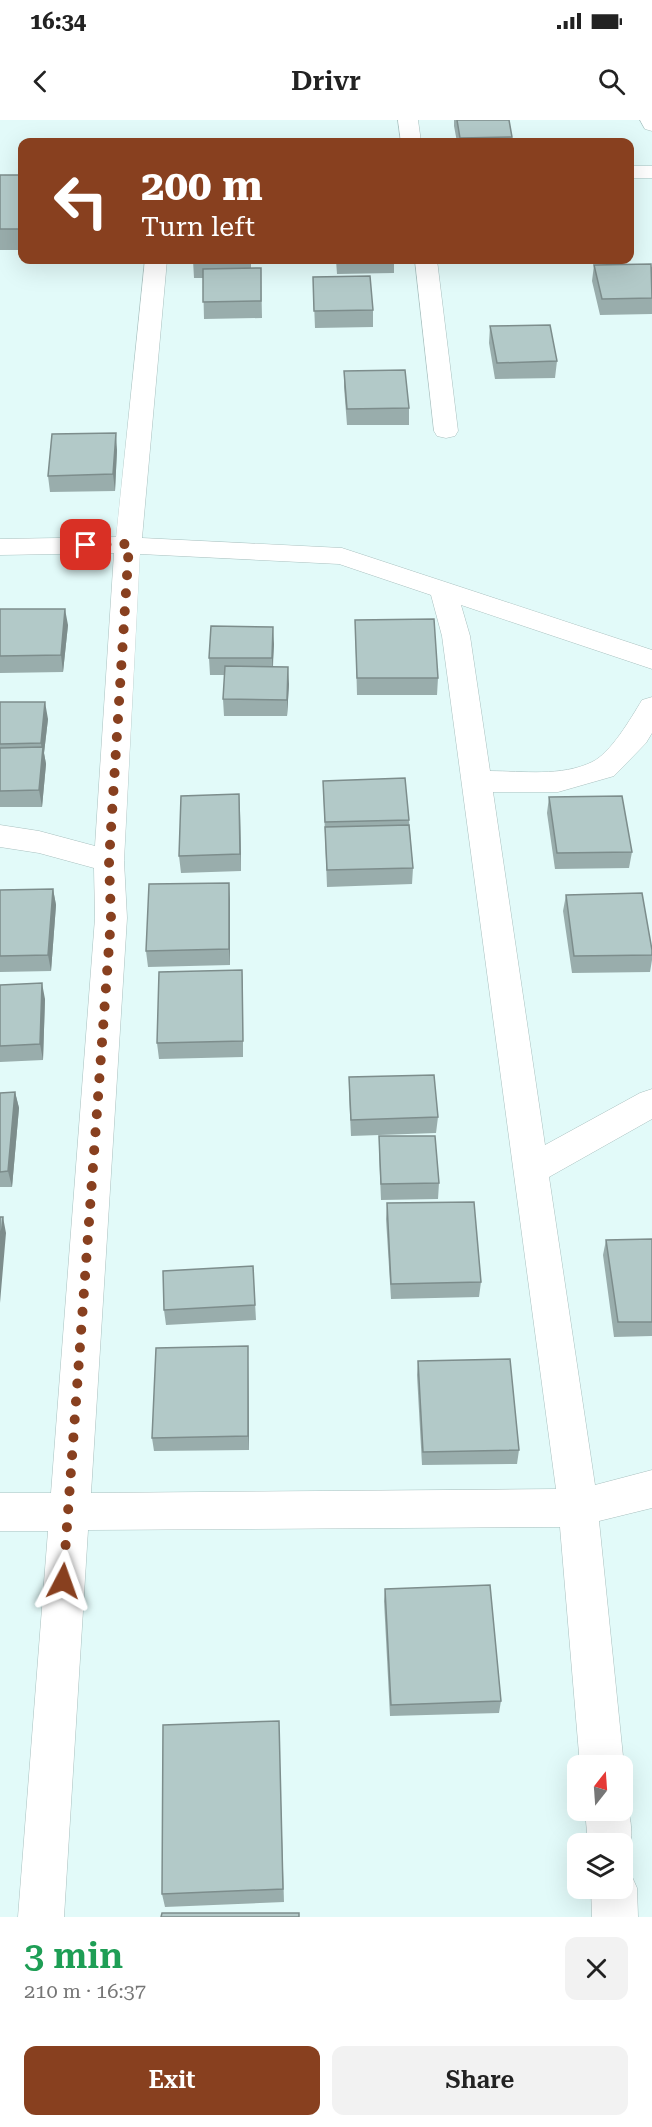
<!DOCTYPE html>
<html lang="en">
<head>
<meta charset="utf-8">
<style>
	body { margin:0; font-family:"Roboto Serif",serif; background:#f2f2f2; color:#222; height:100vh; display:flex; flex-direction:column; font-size:22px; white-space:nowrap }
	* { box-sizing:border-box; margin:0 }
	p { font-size:20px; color:#767676 }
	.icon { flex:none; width:33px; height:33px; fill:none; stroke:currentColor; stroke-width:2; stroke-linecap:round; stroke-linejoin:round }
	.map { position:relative; height:1797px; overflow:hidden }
	.sheet { display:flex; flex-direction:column; background:#fff; flex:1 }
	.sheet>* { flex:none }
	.guide { position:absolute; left:18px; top:18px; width:616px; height:126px; border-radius:12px; box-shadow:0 6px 24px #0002; background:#88401f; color:#fff; overflow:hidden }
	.needle { width:39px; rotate:17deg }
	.tools { position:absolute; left:567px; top:1635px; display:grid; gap:12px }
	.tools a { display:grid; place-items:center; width:66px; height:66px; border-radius:12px; background:#fff; box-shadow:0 6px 24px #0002; font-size:30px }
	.pin { position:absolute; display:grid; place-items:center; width:51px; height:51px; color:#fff; margin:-26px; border-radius:12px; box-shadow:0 3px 9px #0006 }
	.me { position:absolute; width:66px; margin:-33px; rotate:4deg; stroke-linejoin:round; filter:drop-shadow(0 0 4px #0008) }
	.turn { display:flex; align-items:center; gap:21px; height:126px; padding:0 24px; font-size:27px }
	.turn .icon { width:78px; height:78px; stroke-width:2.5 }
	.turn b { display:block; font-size:42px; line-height:51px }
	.round { display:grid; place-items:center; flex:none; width:63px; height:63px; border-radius:12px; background:#f2f2f2 }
	.headline { display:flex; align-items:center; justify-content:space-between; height:102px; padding:0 24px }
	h1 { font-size:36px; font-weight:600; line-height:45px; color:#1e9e55 }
	.action { display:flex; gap:12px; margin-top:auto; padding:12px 24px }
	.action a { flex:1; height:69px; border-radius:12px; background:#88401f; color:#fff; font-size:24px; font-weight:600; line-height:69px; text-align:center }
	.action a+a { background:#f2f2f2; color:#222 }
	.status { display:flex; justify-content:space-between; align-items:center; height:42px; padding:0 30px; background:#fff; direction:ltr }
	.status svg { height:16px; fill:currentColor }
	header { display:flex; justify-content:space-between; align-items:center; height:78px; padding:0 24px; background:#fff; font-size:27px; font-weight:600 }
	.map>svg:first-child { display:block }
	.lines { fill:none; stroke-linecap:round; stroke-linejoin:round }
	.minor-casing { stroke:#a9c0bf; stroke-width:1 }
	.minor { fill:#fff; fill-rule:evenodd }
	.wall { fill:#99adac }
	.shaded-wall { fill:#7d8d8c }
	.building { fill:#b2c9c8; stroke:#7d8d8c; stroke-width:1.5 }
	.route { stroke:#88401f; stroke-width:10; stroke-dasharray:0 18 }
</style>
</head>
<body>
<div class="status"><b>16:34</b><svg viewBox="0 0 49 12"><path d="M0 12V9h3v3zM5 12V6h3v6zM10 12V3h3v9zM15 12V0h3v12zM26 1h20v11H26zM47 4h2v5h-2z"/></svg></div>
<header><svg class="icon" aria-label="back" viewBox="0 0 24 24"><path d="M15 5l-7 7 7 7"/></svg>Drivr<svg class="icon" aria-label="search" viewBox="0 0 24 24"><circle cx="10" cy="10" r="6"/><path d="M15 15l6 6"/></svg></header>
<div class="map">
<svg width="652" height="1797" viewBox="0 0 652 1797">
	<rect width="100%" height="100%" fill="#e2faf9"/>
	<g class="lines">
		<g class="minor-casing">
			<path id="minor" d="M 398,0 L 418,0 L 421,22 L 401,22 Z
				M 640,0 L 652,0 L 652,11 L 645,9 Z
				M 630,46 L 652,46 L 652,58 L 630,58 Z
				M 145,140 L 167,140 L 142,418 L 342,428 L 652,530 L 652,549 L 461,485 L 470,516 L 490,651 C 523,651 561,657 592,642 C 611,633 631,598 642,580 L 652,577 L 652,613 L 646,623 L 614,656 L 558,672 L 493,672 L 545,1025 L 640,973 L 652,969 L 652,999 L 549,1057 L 595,1365 L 652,1350 L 652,1388 L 599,1401 L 624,1646 L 622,1649 L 622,1646 L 580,1646 L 560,1407 L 88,1410 L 64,1797 L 18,1797 L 48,1411 L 0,1411 L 0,1373 L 51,1373 L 95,798 L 94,748 L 39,733 L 0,727 L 0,705 L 39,711 L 95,726 L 114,433 L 0,435 L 0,419 L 116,417 ZM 140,434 L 339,444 L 431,475 L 442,516 L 556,1369 L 91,1373 L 127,798 L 124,741 Z
				M 415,140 L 437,140 L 458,311 L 455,316 L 446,318 L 437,316 L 434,311 Z
				M 622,1674 C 632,1696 635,1718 626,1740 L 622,1741 L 622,1724 L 588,1724 L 585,1690 L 622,1690 Z
				M 622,1749 L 630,1752 L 637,1768 L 638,1797 L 592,1797 L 591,1768 L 622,1768 Z"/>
		</g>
		<use href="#minor" class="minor"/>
	</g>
	<path class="wall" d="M 454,0 L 509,0 L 512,17 L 512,22 L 457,22 L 454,6 Z
		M 0,55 L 22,55 L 22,130 L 0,130 Z
		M 193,140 L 251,140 L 251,148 L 261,148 L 262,198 L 204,199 L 203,158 L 194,158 Z
		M 336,140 L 394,140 L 394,153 L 337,154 Z
		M 594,145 L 652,147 L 652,194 L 600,195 L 592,161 Z
		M 313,157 L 373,190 L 373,207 L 315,208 Z
		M 490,206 L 557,241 L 555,258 L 495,259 L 489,223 Z
		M 344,251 L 409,288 L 409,305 L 347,305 L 344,267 Z
		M 117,330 L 115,371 L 50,372 L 48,356 Z
		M 0,489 L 68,505 L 63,552 L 0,553 Z
		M 355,500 L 438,558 L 437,575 L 357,575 Z
		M 274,524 L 273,547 L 289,564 L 287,596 L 224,596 L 223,579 L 225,555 L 210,555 L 209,538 Z
		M 0,582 L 48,599 L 44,633 L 46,644 L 42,687 L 0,687 Z
		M 323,661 L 409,700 L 413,748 L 412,764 L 327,767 Z
		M 549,677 L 632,732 L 629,748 L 555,749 L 547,693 Z
		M 240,691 L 241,751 L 181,753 L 179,736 Z
		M 53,769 L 56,785 L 51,851 L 0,852 L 0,770 Z
		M 566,775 L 652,830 L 652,840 L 650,852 L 572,853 L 563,791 Z
		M 230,780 L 230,845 L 148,847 L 146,831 Z
		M 0,865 L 45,879 L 43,940 L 0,942 Z
		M 243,867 L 243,937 L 159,939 L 157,923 Z
		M 349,957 L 438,997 L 436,1013 L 351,1016 L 349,973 Z
		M 15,972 L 19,988 L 12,1067 L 0,1067 L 0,973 Z
		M 379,1016 L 439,1063 L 438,1079 L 381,1080 L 379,1032 Z
		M 387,1083 L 481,1162 L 479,1177 L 391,1179 L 386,1099 Z
		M 652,1119 L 652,1216 L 614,1217 L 603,1135 L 606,1120 Z
		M 253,1146 L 256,1200 L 166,1205 L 164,1190 Z
		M 248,1241 L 249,1330 L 154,1331 L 152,1318 Z
		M 418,1241 L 519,1330 L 517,1344 L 422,1345 L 417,1255 Z
		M 385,1469 L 501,1581 L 499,1593 L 390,1596 L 384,1481 Z
		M 279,1616 L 284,1782 L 165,1787 L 162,1774 Z"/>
	<path class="shaded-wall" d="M 116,313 L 117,330 L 115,371 L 113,354 Z
		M 65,489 L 68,505 L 63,552 L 61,535 Z
		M 273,507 L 274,524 L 272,555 L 272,538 Z
		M 288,547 L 289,564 L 287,596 L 287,580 Z
		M 45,582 L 48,599 L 44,633 L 46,644 L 42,687 L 39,670 L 42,634 L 41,623 Z
		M 239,674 L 240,691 L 241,751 L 240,734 Z
		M 229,763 L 230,780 L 230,845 L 229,829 Z
		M 53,769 L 56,785 L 51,851 L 48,835 Z
		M 242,850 L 243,867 L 243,937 L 243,921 Z
		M 42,863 L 45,879 L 43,940 L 40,924 Z
		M 15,972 L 19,988 L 12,1067 L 8,1051 Z
		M 3,1097 L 6,1113 L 0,1183 L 0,1126 Z
		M 248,1226 L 248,1241 L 249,1330 L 248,1316 Z"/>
	<path class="building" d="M 457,0 L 509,0 L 512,17 L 460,18 Z
		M 0,55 L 22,55 L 22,109 L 0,109 Z
		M 193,140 L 250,140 L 250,141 L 193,142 Z
		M 651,144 L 652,178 L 602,179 L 594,145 Z
		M 261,148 L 261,181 L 203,182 L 203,149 Z
		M 370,156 L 373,190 L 314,191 L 313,157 Z
		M 550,205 L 557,241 L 497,243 L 490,206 Z
		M 405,250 L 409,288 L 347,289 L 344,251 Z
		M 116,313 L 113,354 L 48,356 L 52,314 Z
		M 0,489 L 65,489 L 61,535 L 0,536 Z
		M 434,499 L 438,558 L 357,558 L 355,500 Z
		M 211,506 L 273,507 L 272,538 L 209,538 Z
		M 225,546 L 288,547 L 287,580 L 223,579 Z
		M 0,582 L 45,582 L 41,623 L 0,624 Z
		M 43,627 L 39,670 L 0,671 L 0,628 Z
		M 405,658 L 409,700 L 325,702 L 323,661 Z
		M 239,674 L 240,734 L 179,736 L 181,676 Z
		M 622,676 L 632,732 L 557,733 L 549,677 Z
		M 409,705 L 413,748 L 327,750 L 325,707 Z
		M 229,763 L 229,829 L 146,831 L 149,764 Z
		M 53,769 L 48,835 L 0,836 L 0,770 Z
		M 642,773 L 652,830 L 652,835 L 574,836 L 566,775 Z
		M 242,850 L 243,921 L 157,923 L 159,852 Z
		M 42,863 L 40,924 L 0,926 L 0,865 Z
		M 434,955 L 438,997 L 351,1000 L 349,957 Z
		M 15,972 L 8,1051 L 0,1052 L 0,973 Z
		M 379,1016 L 435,1016 L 439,1063 L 381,1064 Z
		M 474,1082 L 481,1162 L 391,1164 L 387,1083 Z
		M 0,1097 L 3,1097 L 0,1126 Z
		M 652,1119 L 652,1202 L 618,1202 L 606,1120 Z
		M 253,1146 L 255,1185 L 164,1190 L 163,1151 Z
		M 248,1226 L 248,1316 L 152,1318 L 156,1228 Z
		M 510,1239 L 519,1330 L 423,1332 L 418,1241 Z
		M 490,1465 L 501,1581 L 391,1585 L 385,1469 Z
		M 279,1601 L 283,1769 L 162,1774 L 163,1605 Z
		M 162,1793 L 299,1793 L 299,1797 L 161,1797 Z"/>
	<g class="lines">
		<path class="route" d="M 63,1461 L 111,798 L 109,741 L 129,424 L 86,425"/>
	</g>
</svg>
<div class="tools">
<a><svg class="needle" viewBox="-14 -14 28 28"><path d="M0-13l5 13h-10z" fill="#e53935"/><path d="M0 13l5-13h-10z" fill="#767676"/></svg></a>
<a><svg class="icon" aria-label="layers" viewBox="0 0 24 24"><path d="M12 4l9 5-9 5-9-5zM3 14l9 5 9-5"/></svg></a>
</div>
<div class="pin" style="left:86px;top:425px;background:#d93025"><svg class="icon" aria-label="arrive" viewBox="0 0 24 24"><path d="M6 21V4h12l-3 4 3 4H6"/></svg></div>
<svg class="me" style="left:63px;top:1461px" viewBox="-20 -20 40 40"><path d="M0-17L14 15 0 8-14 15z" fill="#88401f" stroke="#fff" stroke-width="4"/></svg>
<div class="guide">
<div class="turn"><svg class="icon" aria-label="left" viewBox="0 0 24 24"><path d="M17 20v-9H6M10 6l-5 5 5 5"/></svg><div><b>200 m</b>Turn left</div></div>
</div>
</div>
<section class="sheet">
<div class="headline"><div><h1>3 min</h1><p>210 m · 16:37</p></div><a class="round"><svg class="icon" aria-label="close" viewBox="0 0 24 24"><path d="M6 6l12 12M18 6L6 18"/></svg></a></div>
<div class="action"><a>Exit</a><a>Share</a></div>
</section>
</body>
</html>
